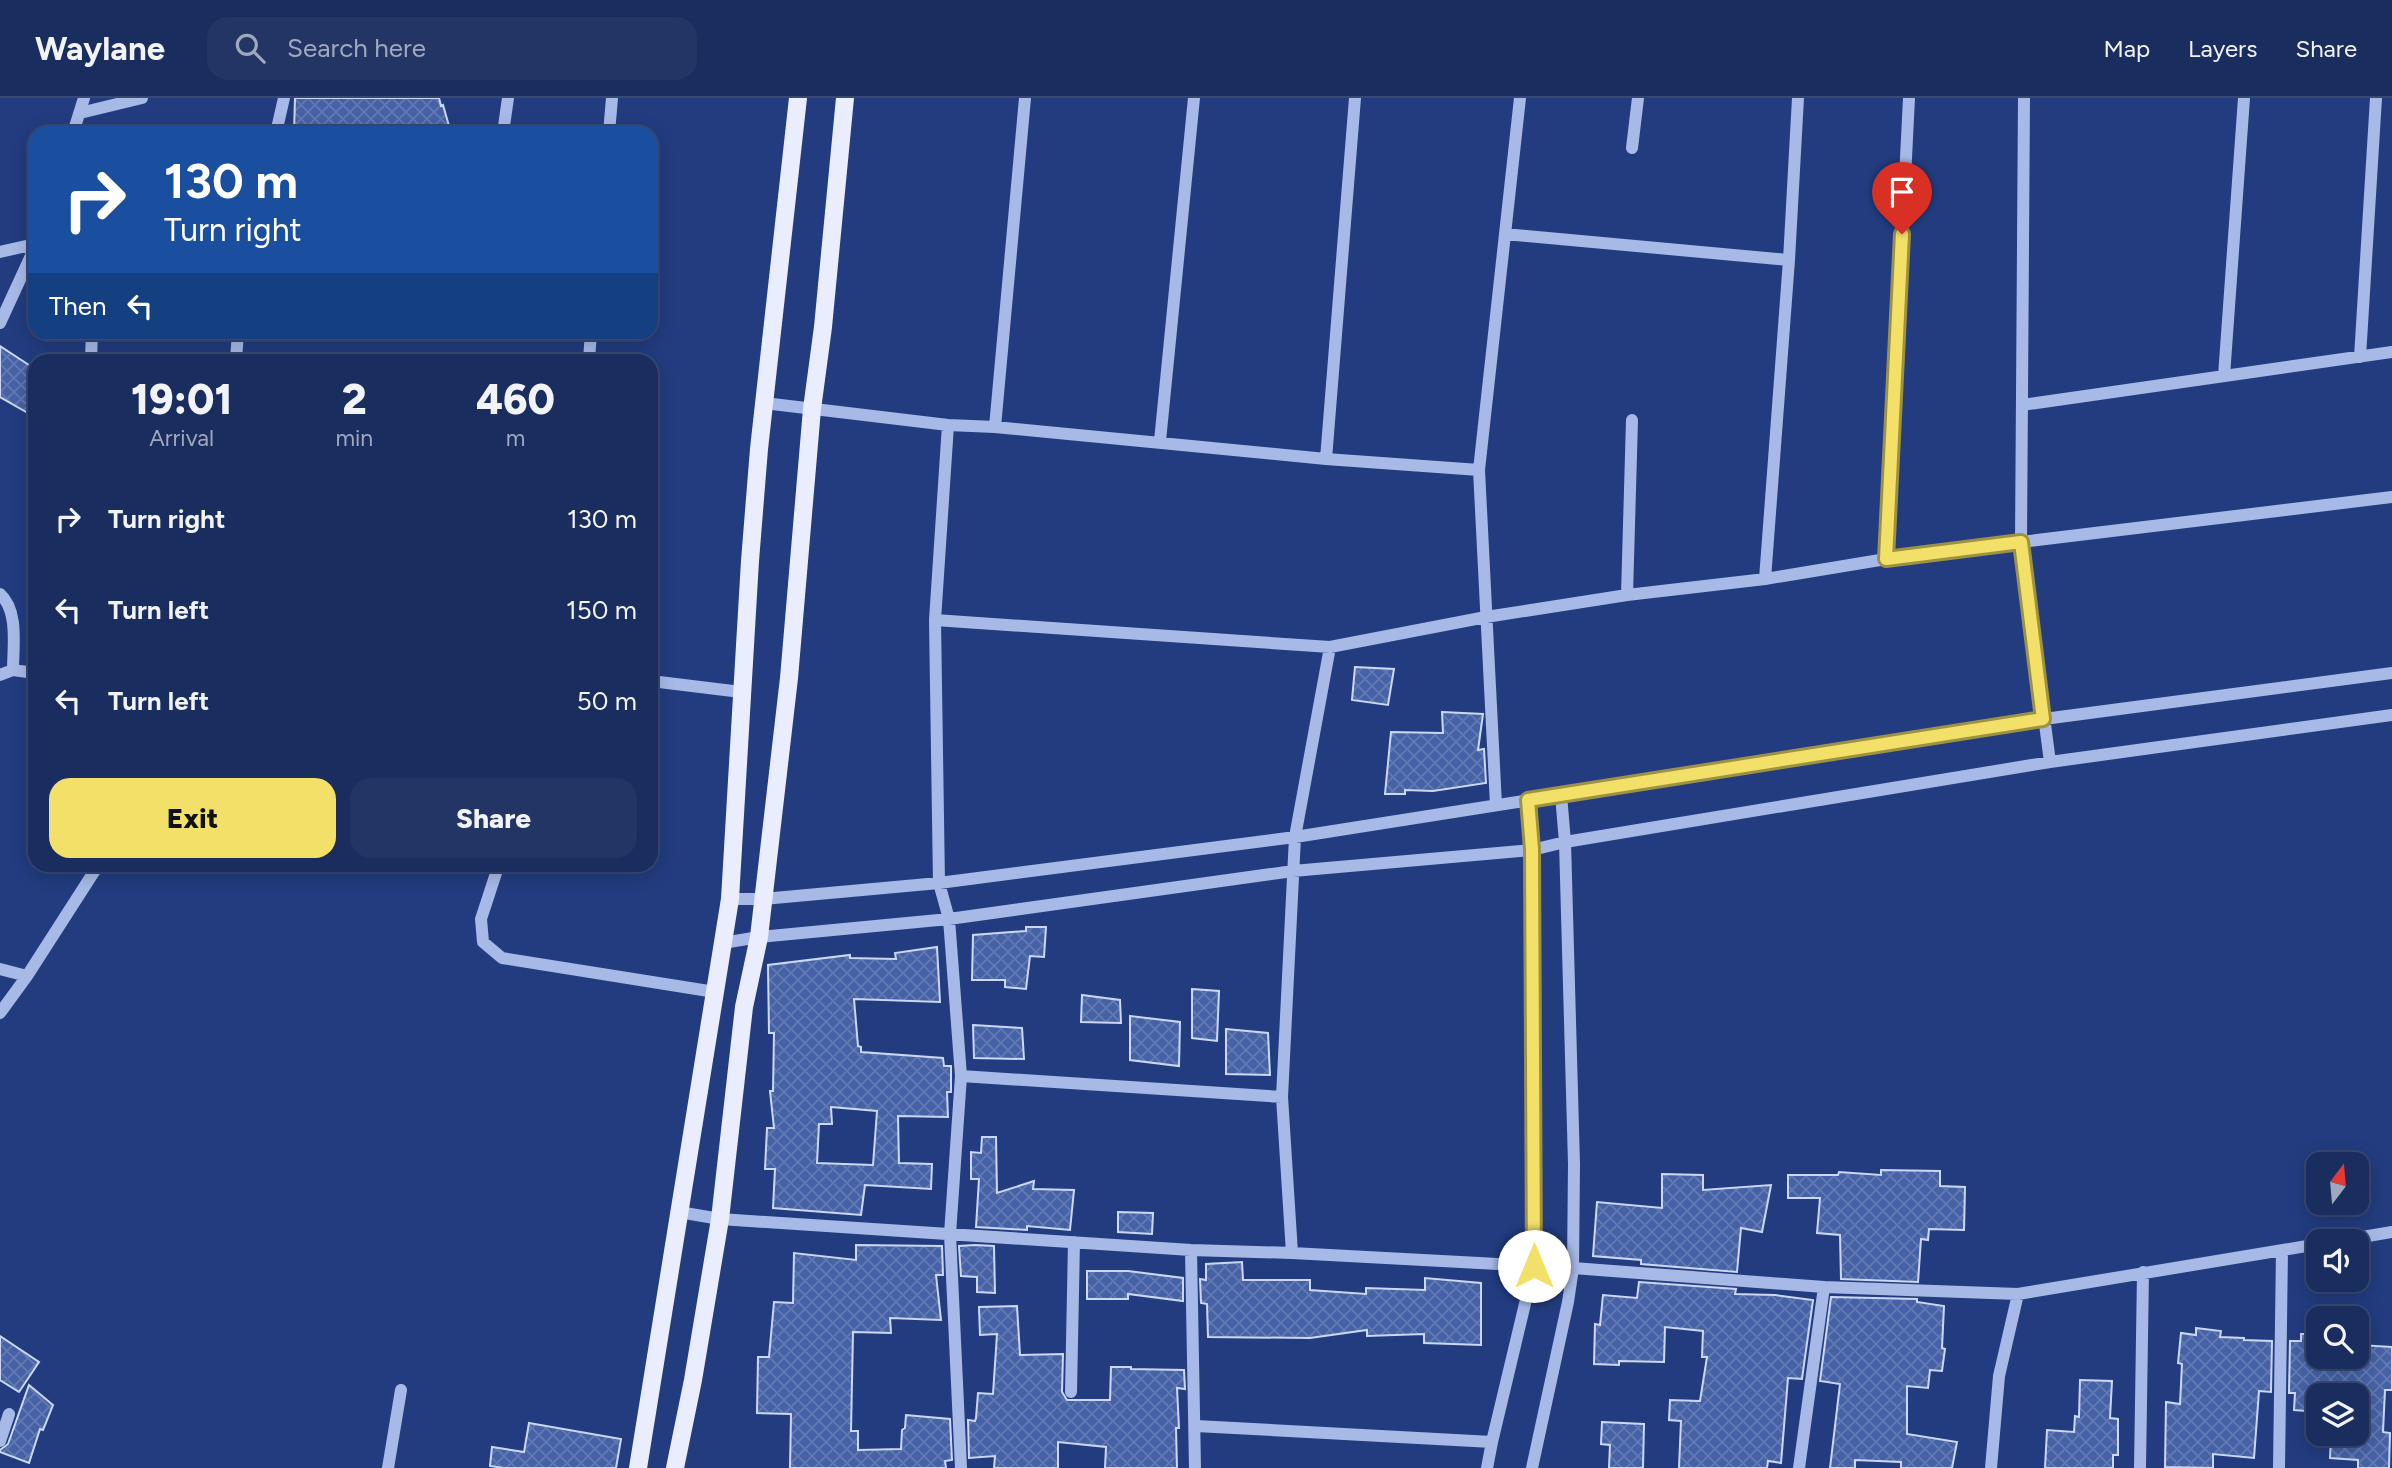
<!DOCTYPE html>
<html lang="en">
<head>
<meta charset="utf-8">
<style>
	body { margin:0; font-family:Figtree,sans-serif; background:#233565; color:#f1f3f6; height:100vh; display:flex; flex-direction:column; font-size:26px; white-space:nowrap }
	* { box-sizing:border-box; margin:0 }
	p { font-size:23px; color:#9fa8bd }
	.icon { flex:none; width:38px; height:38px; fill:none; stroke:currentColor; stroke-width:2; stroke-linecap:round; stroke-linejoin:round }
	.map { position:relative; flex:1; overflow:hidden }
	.sheet { position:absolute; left:28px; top:256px; width:630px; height:518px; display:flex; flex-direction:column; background:#1a2d5f; border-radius:21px; box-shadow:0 4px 18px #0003,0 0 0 2px #384974 }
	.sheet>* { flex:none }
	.banner { position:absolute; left:28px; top:28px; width:630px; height:214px; border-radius:21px; box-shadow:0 4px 18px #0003,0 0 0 2px #384974; background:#1a4fa0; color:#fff; overflow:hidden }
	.needle { width:46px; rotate:16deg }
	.controls { position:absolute; left:2306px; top:1054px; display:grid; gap:14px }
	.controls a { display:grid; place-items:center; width:63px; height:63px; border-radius:14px; background:#1a2d5f; box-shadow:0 4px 18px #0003,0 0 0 2px #384974; font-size:35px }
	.pin { position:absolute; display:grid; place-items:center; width:60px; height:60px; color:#fff; margin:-72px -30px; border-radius:50% 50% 50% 0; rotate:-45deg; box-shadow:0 0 7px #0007 }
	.pin .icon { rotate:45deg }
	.me { position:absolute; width:77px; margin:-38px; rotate:0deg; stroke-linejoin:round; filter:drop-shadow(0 0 5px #0008) }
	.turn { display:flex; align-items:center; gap:24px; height:147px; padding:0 21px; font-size:32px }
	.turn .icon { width:91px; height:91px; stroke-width:2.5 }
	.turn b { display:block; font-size:49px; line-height:60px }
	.then { display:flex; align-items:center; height:66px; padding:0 21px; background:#0003; gap:14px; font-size:26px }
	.eta { display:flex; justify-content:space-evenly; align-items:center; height:119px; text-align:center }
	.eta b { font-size:42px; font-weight:800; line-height:49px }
	.cta { display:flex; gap:14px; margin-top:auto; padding:14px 21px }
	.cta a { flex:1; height:80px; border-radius:21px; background:#f2e069; color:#111; font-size:28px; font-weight:800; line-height:80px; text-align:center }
	.cta a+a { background:#233565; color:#f1f3f6 }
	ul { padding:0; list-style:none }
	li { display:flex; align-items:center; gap:21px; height:91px; padding:0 21px }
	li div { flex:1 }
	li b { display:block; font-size:26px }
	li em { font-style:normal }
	header { display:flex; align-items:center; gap:42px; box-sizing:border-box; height:98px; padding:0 35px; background:#1a2d5f; border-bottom:2px solid #384974 }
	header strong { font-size:33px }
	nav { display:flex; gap:38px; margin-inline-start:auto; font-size:24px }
	.search { width:490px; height:63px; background:#233565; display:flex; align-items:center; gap:18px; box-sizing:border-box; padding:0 24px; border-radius:21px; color:#9fa8bd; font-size:26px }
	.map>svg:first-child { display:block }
	.building { fill:url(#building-cross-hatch); stroke:#cbd7f5; stroke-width:2; fill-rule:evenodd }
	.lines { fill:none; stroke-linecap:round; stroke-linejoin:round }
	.minor { stroke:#a7bae7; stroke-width:12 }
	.major { stroke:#e9edfd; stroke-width:18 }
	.route-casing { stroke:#9d9244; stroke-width:18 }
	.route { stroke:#f2e069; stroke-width:12 }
</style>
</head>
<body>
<header>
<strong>Waylane</strong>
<div class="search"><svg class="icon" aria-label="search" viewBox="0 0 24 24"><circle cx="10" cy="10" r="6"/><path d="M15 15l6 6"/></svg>Search here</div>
<nav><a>Map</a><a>Layers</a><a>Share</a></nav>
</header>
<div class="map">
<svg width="2392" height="1370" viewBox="0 0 2392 1370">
	<defs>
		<pattern id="building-cross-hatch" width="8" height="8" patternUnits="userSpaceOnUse" patternTransform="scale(1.75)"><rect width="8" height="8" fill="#4662a6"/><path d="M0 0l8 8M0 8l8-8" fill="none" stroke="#627ab3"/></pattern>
	</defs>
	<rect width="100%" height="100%" fill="#223c7f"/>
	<path class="building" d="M 295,0 L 439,0 L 441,8 L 443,7 L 451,35 L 294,35 Z
		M 0,248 L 35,271 L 35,319 L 0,299 Z
		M 1355,569 L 1394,571 L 1388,607 L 1352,602 Z
		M 1442,614 L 1483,616 L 1478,652 L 1484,651 L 1486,685 L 1433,693 L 1405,692 L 1405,696 L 1385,696 L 1391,634 L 1443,635 Z
		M 1026,829 L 1046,829 L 1044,859 L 1030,858 L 1026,891 L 1005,889 L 1005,882 L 972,882 L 973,837 L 1026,833 Z
		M 937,849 L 940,904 L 854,901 L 858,948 L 861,949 L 861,954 L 943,960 L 944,968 L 951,968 L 951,994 L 947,994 L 948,1019 L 898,1018 L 899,1065 L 932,1066 L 931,1091 L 865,1087 L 861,1117 L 773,1110 L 775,1071 L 765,1071 L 767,1030 L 774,1030 L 770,993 L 773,993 L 774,935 L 769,935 L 768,867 L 850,857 L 850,860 L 896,861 L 895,855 ZM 831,1009 L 877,1013 L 873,1067 L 817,1065 L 819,1026 L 832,1026 Z
		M 1192,891 L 1219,893 L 1217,943 L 1192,940 Z
		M 1082,897 L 1120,902 L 1121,925 L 1081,924 Z
		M 1130,918 L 1180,924 L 1179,968 L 1130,962 Z
		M 973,927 L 1022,930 L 1024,961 L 974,960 Z
		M 1226,931 L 1268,935 L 1270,977 L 1226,976 Z
		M 982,1039 L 996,1039 L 997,1095 L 1034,1083 L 1033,1091 L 1074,1092 L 1070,1132 L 1027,1128 L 1027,1132 L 976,1129 L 979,1081 L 971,1081 L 971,1054 L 981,1055 Z
		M 1881,1072 L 1940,1073 L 1940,1088 L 1965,1089 L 1964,1132 L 1929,1131 L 1928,1142 L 1921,1141 L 1918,1184 L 1841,1181 L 1840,1137 L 1817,1135 L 1820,1100 L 1788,1100 L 1788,1077 L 1838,1077 L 1839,1074 L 1881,1077 Z
		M 1662,1076 L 1703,1077 L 1703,1092 L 1771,1087 L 1762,1134 L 1741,1130 L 1737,1174 L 1641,1166 L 1641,1162 L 1593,1158 L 1597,1104 L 1662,1110 Z
		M 1118,1114 L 1153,1115 L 1152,1136 L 1118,1134 Z
		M 856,1147 L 942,1148 L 943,1177 L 936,1177 L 941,1222 L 890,1220 L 891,1235 L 853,1234 L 851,1333 L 858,1333 L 858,1352 L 901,1351 L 902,1332 L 905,1330 L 906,1317 L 950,1321 L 952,1362 L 945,1363 L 946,1370 L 790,1370 L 791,1316 L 757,1315 L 758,1259 L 769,1259 L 774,1204 L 793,1205 L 794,1155 L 856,1162 Z
		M 975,1147 L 994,1148 L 995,1195 L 977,1194 L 977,1179 L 961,1178 L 959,1148 Z
		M 1242,1164 L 1243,1182 L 1310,1182 L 1310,1192 L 1366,1196 L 1366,1190 L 1425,1192 L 1425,1180 L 1481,1185 L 1481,1247 L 1424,1245 L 1424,1236 L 1367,1238 L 1367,1232 L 1310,1240 L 1208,1239 L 1207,1206 L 1201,1205 L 1200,1181 L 1206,1182 L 1206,1166 Z
		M 1087,1173 L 1128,1173 L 1183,1180 L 1183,1203 L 1128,1196 L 1128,1201 L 1087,1201 Z
		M 1639,1184 L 1736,1191 L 1735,1196 L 1775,1197 L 1813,1202 L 1802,1281 L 1788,1280 L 1781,1365 L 1768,1363 L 1767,1370 L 1679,1370 L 1681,1323 L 1669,1322 L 1670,1302 L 1700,1303 L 1707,1259 L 1702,1259 L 1703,1233 L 1665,1229 L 1664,1264 L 1619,1263 L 1619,1267 L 1594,1266 L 1595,1226 L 1600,1227 L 1603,1197 L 1637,1200 Z
		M 1831,1199 L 1917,1201 L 1917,1204 L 1944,1208 L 1942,1250 L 1945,1251 L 1942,1273 L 1930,1272 L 1928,1290 L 1907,1288 L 1907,1336 L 1957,1344 L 1952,1370 L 1901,1370 L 1901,1364 L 1855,1362 L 1855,1370 L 1830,1370 L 1840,1286 L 1820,1283 Z
		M 1017,1208 L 1020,1257 L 1063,1256 L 1062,1294 L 1067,1302 L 1110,1302 L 1111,1269 L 1131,1269 L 1131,1271 L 1184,1272 L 1185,1291 L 1177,1290 L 1179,1330 L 1176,1330 L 1177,1370 L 1105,1370 L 1106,1349 L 1058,1344 L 1058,1370 L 994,1370 L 995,1358 L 969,1360 L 968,1322 L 975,1323 L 976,1320 L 978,1295 L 993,1296 L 997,1236 L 980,1237 L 979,1209 Z
		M 2196,1230 L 2221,1233 L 2220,1239 L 2244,1240 L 2244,1242 L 2272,1243 L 2271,1294 L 2259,1293 L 2254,1360 L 2213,1356 L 2213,1370 L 2165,1369 L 2166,1304 L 2180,1306 L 2182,1266 L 2178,1265 L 2181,1235 L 2196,1237 Z
		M 2301,1236 L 2319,1236 L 2319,1258 L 2359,1258 L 2360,1247 L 2392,1249 L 2392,1292 L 2385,1292 L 2383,1334 L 2390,1335 L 2389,1370 L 2358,1370 L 2358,1362 L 2330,1360 L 2331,1337 L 2349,1338 L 2351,1335 L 2357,1335 L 2357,1322 L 2369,1297 L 2319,1297 L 2319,1314 L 2294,1312 L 2295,1295 L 2289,1295 L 2290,1243 L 2301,1243 Z
		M 0,1238 L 39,1264 L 19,1294 L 0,1282 Z
		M 2080,1282 L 2112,1283 L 2110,1320 L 2118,1321 L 2118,1357 L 2113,1357 L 2113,1370 L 2045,1370 L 2047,1332 L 2074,1334 L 2075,1318 L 2079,1319 Z
		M 29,1287 L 53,1307 L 43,1332 L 40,1331 L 29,1365 L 0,1354 L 0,1352 L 8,1346 Z
		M 1602,1324 L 1644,1326 L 1643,1370 L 1609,1370 L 1610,1347 L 1601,1346 Z
		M 529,1325 L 621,1341 L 616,1370 L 504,1370 L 490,1368 L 492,1349 L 524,1354 Z"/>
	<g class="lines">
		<path class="minor" d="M 2024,0 L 2021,444 L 2050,664
			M 80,15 L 142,0
			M 73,35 L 84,0
			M 276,35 L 284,0
			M 503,35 L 508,0
			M 609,35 L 612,0
			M 1632,50 L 1638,0
			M 1505,136 L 1789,162
			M 0,154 L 35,146
			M 0,225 L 35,149
			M 2360,259 L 2376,0
			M 91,262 L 92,234
			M 236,262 L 238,234
			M 589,262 L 591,234
			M 2224,278 L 2244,0
			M 764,305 L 948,327 L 995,329 L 1326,361 L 1479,372 L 1496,707
			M 2022,307 L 2392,254
			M 948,327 L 935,522 L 939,785 L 949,821 L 961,978 L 950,1136 L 961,1370
			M 995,329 L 1025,0
			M 1160,343 L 1194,0
			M 1326,361 L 1355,0
			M 1479,372 L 1520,0
			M 1886,461 L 1909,0
			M 1765,481 L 1789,162 L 1798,0
			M 0,496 C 19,513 13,549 13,572
			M 1627,497 L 1632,322
			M 935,522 L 1330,549 L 1486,519 L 1627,497 L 1765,481 L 1886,461 L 2021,444 L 2392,399
			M 0,577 L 13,572 L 35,575
			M 651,583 L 741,594
			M 499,766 L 481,821 L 483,844 L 502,860 L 715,894
			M 730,801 L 763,801 L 939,785 L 1295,739 L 2044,621 L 2392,575
			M 723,845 L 759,839 L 949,821 L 1293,773 L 1532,752 L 1565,744 L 2050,664 L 2392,617
			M 0,871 L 27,878 L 99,766
			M 0,915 L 27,878
			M 961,978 L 1282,999 L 1295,739 L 1330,549
			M 1282,999 L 1292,1155
			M 679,1114 L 720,1121 L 1191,1152 L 1292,1155 L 1573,1170 L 1824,1189 L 2018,1196 L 2319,1146
			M 2339,1143 L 2392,1134
			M 1191,1152 L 1195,1370
			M 1071,1294 L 1074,1144
			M 1196,1328 L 1492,1344
			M 0,1343 L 9,1316
			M 388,1370 L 401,1292
			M 1487,1370 L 1492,1344 L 1534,1168 L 1532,752 L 1528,702
			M 1532,1370 L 1568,1204 L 1573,1170 L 1574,1066 L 1565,744 L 1561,697
			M 1799,1370 L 1824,1189
			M 1991,1370 L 1999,1278 L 2018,1196
			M 2140,1370 L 2143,1174
			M 2279,1370 L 2282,1152"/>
		<path class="major" d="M 638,1370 L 730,801 L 750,463 L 759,351 L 798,0
			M 675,1370 L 693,1282 L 720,1121 L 744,909 L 759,839 L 789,580 L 812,311 L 823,229 L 845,0"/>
	</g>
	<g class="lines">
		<g class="route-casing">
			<path id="route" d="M 1534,1168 L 1532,751 L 1528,702 L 2043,621 L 2021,444 L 1886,461 L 1902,136"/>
		</g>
		<use href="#route" class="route"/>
	</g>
</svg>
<div class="controls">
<a><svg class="needle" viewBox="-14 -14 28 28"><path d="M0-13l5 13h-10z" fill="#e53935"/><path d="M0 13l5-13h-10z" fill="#9fa8bd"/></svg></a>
<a><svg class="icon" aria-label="sound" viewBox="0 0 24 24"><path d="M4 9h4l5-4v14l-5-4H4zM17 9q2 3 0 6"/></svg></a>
<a><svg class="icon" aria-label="search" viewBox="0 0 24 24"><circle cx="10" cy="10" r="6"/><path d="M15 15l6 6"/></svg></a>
<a><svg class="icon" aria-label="layers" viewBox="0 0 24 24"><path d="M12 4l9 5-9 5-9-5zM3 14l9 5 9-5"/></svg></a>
</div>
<div class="pin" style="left:1902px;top:136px;background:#d93025"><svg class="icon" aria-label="arrive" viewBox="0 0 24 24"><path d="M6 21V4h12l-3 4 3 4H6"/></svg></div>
<svg class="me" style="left:1534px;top:1168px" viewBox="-20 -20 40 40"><circle r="19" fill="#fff"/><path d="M0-13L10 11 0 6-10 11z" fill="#f2e069"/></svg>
<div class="banner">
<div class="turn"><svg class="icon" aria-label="right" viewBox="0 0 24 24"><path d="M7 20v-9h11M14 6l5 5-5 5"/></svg><div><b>130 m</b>Turn right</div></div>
<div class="then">Then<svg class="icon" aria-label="left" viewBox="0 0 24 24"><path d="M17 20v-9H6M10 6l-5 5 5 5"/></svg></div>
</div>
<section class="sheet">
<div class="eta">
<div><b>19:01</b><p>Arrival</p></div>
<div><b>2</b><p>min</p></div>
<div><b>460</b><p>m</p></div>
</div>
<ul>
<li><svg class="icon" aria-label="right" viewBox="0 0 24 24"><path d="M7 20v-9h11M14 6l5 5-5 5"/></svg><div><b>Turn right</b></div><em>130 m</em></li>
<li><svg class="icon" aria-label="left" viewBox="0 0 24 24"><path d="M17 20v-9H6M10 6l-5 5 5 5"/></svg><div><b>Turn left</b></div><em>150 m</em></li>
<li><svg class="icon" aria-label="left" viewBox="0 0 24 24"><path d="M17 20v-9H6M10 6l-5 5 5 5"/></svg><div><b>Turn left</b></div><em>50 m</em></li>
</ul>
<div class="cta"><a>Exit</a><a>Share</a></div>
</section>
</div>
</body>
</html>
